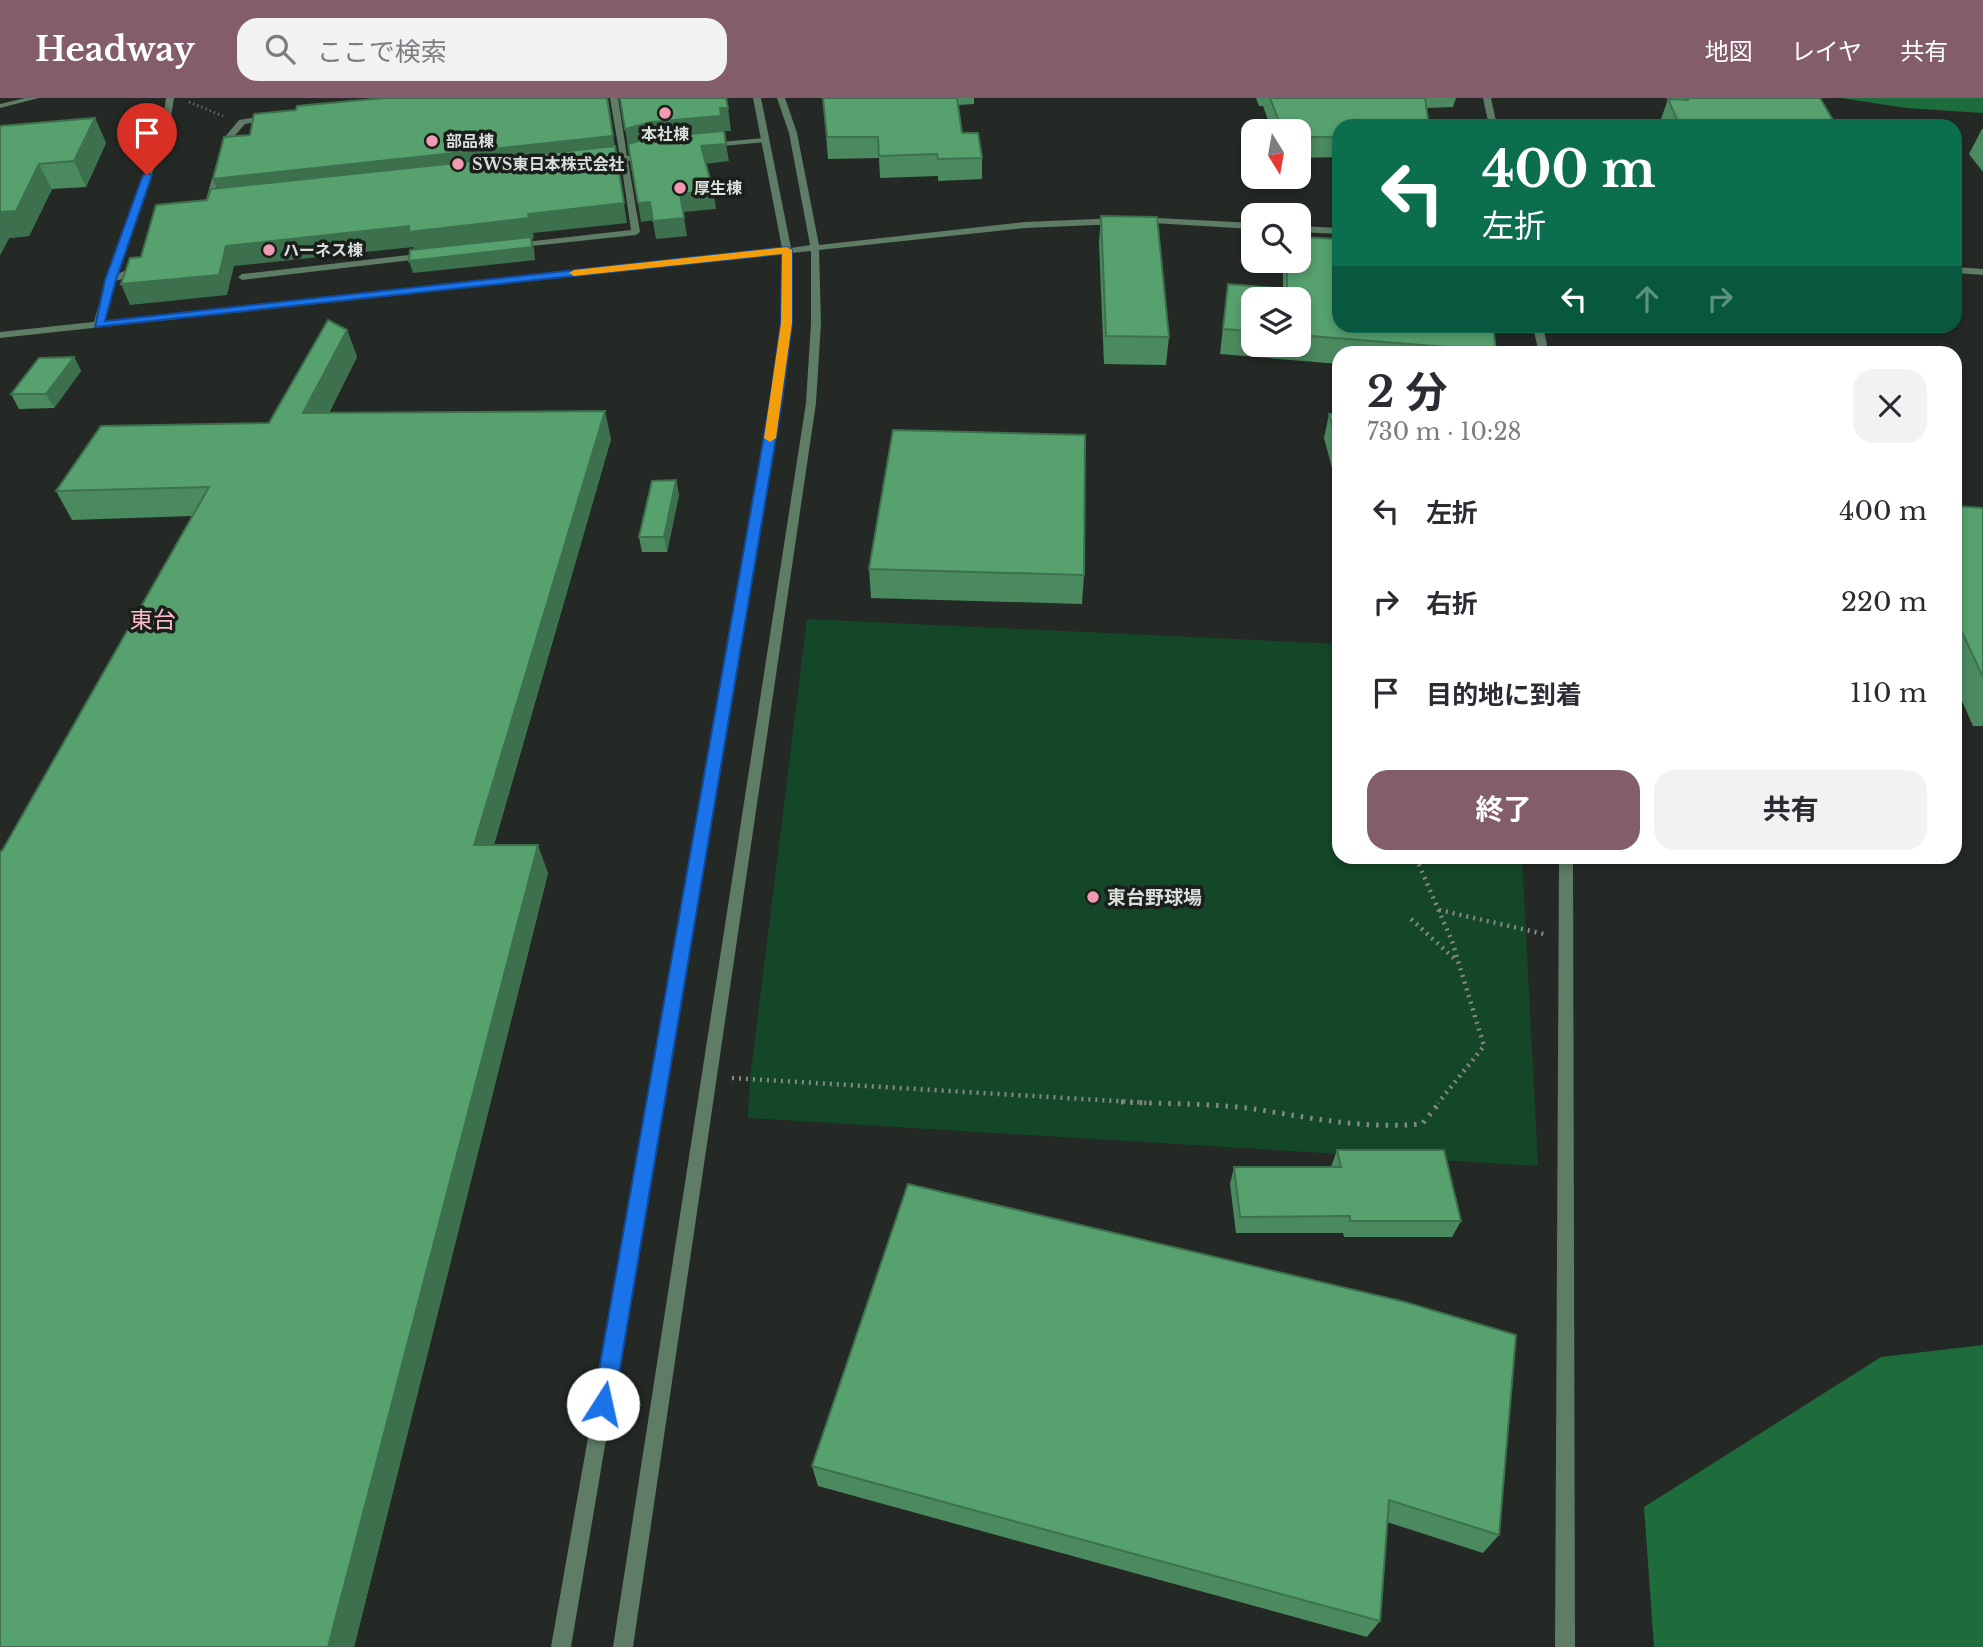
<!DOCTYPE html>
<html lang="ja">
<head>
<meta charset="utf-8">
<style>
	body { margin:0; font-family:"Libre Baskerville","Noto Sans JP",serif; background:#f2f2f3; color:#2b2b33; height:100vh; display:flex; flex-direction:column; font-size:26px; white-space:nowrap }
	* { box-sizing:border-box; margin:0 }
	p { font-size:23px; color:#7c7c81 }
	.icon { flex:none; width:38px; height:38px; fill:none; stroke:currentColor; stroke-width:2; stroke-linecap:round; stroke-linejoin:round }
	.map { position:relative; flex:1; overflow:hidden }
	.details { position:absolute; left:1332px; top:248px; width:630px; height:518px; display:flex; flex-direction:column; background:#fff; border-radius:21px; box-shadow:0 4px 10px #0003 }
	.details>* { flex:none }
	.hud { position:absolute; left:1332px; top:21px; width:630px; height:214px; border-radius:21px; box-shadow:0 4px 10px #0003; background:#0b6e4f; color:#fff; overflow:hidden }
	.needle { width:46px; rotate:169deg }
	.controls { position:absolute; left:1241px; top:21px; display:grid; gap:14px }
	.controls a { display:grid; place-items:center; width:70px; height:70px; border-radius:14px; background:#fff; box-shadow:0 4px 10px #0003; font-size:35px }
	.pin { position:absolute; display:grid; place-items:center; width:60px; height:60px; color:#fff; margin:-72px -30px; border-radius:50% 50% 50% 0; rotate:-45deg; box-shadow:0 0 7px #0007 }
	.pin .icon { rotate:45deg }
	.me { position:absolute; width:77px; margin:-38px; rotate:10deg; stroke-linejoin:round; filter:drop-shadow(0 0 5px #0008) }
	.turn { display:flex; align-items:center; gap:24px; height:147px; padding:0 35px; font-size:32px }
	.turn .icon { width:91px; height:91px; stroke-width:2.5 }
	.turn b { display:block; font-size:49px; line-height:60px }
	.lanes { display:flex; align-items:center; height:66px; padding:0 35px; background:#0003; justify-content:center; gap:35px; direction:ltr }
	.lanes .off { opacity:.35 }
	.round { display:grid; place-items:center; flex:none; width:74px; height:74px; border-radius:21px; background:#f2f2f3 }
	.summary { display:flex; align-items:center; justify-content:space-between; height:119px; padding:0 35px }
	h1 { font-size:42px; font-weight:700; line-height:52px }
	.button { display:flex; gap:14px; margin-top:auto; padding:14px 35px }
	.button a { flex:1; height:80px; border-radius:21px; background:#845d6c; color:#fff; font-size:28px; font-weight:700; line-height:80px; text-align:center }
	.button a+a { background:#f2f2f3; color:#2b2b33 }
	ul { padding:0; list-style:none }
	li { display:flex; align-items:center; gap:21px; height:91px; padding:0 35px }
	li div { flex:1 }
	li b { display:block; font-size:26px }
	li em { font-style:normal }
	header { display:flex; align-items:center; gap:42px; box-sizing:border-box; height:98px; padding:0 35px; background:#845d6c; color:#fff }
	header strong { font-size:33px }
	nav { display:flex; gap:38px; margin-inline-start:auto; font-size:24px }
	.search { width:490px; height:63px; background:#f2f2f3; display:flex; align-items:center; gap:18px; box-sizing:border-box; padding:0 24px; border-radius:21px; color:#7c7c81; font-size:26px }
	.map>svg:first-child { display:block }
	.green { fill:#144727 }
	.forest { fill:#1e6b3c }
	.lines { fill:none; stroke-linecap:round; stroke-linejoin:round }
	.path-far2 { stroke:#858986; stroke-width:2.5; stroke-dasharray:1 3.5; stroke-linecap:butt }
	.path-far1 { stroke:#858986; stroke-width:4.5; stroke-dasharray:2 5; stroke-linecap:butt }
	.path { stroke:#858986; stroke-width:5; stroke-dasharray:2.5 7; stroke-linecap:butt }
	.service { fill:#5e7c66; fill-rule:evenodd }
	.minor { fill:#5e7c66; fill-rule:evenodd }
	.tertiary { fill:#5e7c66; fill-rule:evenodd }
	.wall { fill:#4b8a5f; fill-rule:evenodd }
	.shaded-wall { fill:#3d714e }
	.building { fill:#57a16f; stroke:#3d714e; stroke-width:2 }
	.route { fill:#1a73e8; stroke:#114b97; stroke-width:2 }
	.slow { fill:#f59e0b }
	.poi-dot { fill:#f19ab1; stroke:#1b1f1c; stroke-width:2.5 }
	.labels { text-anchor:middle; stroke-width:7; stroke-linejoin:round; paint-order:stroke }
	.far-poi-label { font-size:16px; font-weight:bold; fill:#dbdfdc; stroke:#1b1f1c; text-anchor:start }
	.poi-label { font-size:19px; font-weight:bold; fill:#dbdfdc; stroke:#1b1f1c; text-anchor:start }
	.quarter-label { font-size:23px; fill:#febbcc; stroke:#1b1f1c }
</style>
</head>
<body>
<header>
<strong>Headway</strong>
<div class="search"><svg class="icon" aria-label="search" viewBox="0 0 24 24"><circle cx="10" cy="10" r="6"/><path d="M15 15l6 6"/></svg>ここで検索</div>
<nav><a>地図</a><a>レイヤ</a><a>共有</a></nav>
</header>
<div class="map">
<svg width="1983" height="1549" viewBox="0 0 1983 1549">
	<rect width="100%" height="100%" fill="#242925"/>
	<path class="green" d="M 807,521 L 1339,546 L 1339,760 L 1522,760 L 1538,1068 L 748,1020 L 750,981 Z"/>
	<path class="forest" d="M 1841,0 L 1983,0 L 1983,15 L 1906,10 Z
		M 1983,1247 L 1983,1549 L 1654,1549 L 1644,1409 L 1881,1259 Z"/>
	<g class="lines">
		<path class="path-far2" d="M 189,4 L 223,18"/>
		<path class="path-far1" d="M 1416,760 L 1452,843 L 1484,948 L 1438,1005
			M 1439,812 L 1544,836
			M 1411,821 L 1457,863
			M 732,980 L 1150,1005"/>
		<path class="path" d="M 1121,1004 C 1167,1006 1216,1005 1261,1012 C 1316,1021 1366,1031 1422,1026 L 1440,1004"/>
		<path class="service" d="M 610,0 L 618,0 L 627,58 L 648,52 L 652,54 L 628,63 L 640,134 L 636,137 L 513,150 L 512,148 L 516,145 L 631,132 L 621,64 L 600,67 L 596,65 L 620,59 Z
			M 271,17 L 274,17 L 274,21 L 245,26 L 231,42 L 211,106 L 204,108 L 224,40 L 239,22 Z
			M 765,40 L 768,40 L 768,44 L 710,49 L 706,47 L 710,45 Z
			M 426,155 L 429,156 L 429,160 L 242,182 L 238,179 L 242,176 Z
			M 139,162 L 143,165 C 136,175 117,187 106,182 L 130,170 Z"/>
		<path class="minor" d="M 25,0 L 39,0 L 0,10 L 0,6 Z
			M 166,0 L 174,0 L 170,25 L 114,182 L 103,227 L 95,229 L 93,227 L 106,182 L 162,25 Z"/>
		<path class="tertiary" d="M 753,0 L 761,0 L 791,150 L 810,147 L 789,35 L 777,0 L 785,0 L 797,35 L 819,147 L 1025,124 L 1119,120 L 1123,123 L 1119,126 L 1025,130 L 819,152 L 821,225 L 816,305 L 633,1549 L 613,1549 L 806,305 L 811,225 L 811,153 L 791,155 L 791,225 L 781,304 L 571,1549 L 551,1549 L 771,304 L 781,225 L 783,156 L 0,240 L 0,234 L 782,150 Z
			M 1483,0 L 1491,0 L 1497,28 L 1489,28 Z
			M 1139,119 L 1253,125 L 1253,131 L 1136,124 L 1136,120 Z
			M 1298,128 L 1339,130 L 1339,136 L 1298,134 Z
			M 1955,169 L 1983,171 L 1983,177 L 1955,175 Z
			M 1533,228 L 1543,228 L 1549,256 L 1539,256 Z
			M 1559,760 L 1573,760 L 1575,1549 L 1555,1549 Z"/>
	</g>
	<path class="wall" d="M 823,0 L 974,0 L 974,6 L 958,7 L 962,35 L 982,60 L 982,81 L 938,83 L 938,78 L 880,80 L 879,60 L 828,61 Z
		M 1256,0 L 1456,0 L 1453,9 L 1426,10 L 1339,28 L 1339,59 L 1298,60 L 1298,33 L 1272,33 L 1263,8 L 1259,8 Z
		M 1672,0 L 1820,0 L 1833,22 L 1912,28 L 1664,28 L 1661,21 L 1668,1 L 1672,2 Z
		M 95,20 L 106,45 L 86,89 L 52,91 L 29,138 L 9,140 L 0,157 L 0,28 Z
		M 1982,31 L 1983,31 L 1983,74 L 1969,56 Z
		M 1101,118 L 1169,239 L 1166,267 L 1104,266 L 1099,144 Z
		M 1283,163 L 1298,163 L 1496,253 L 1496,256 L 1339,256 L 1339,266 L 1220,256 L 1228,186 L 1283,191 ZM 1253,201 L 1298,201 L 1298,247 L 1253,247 Z
		M 347,232 L 357,259 L 329,315 L 611,341 L 494,747 L 548,775 L 354,1549 L 0,1549 L 2,753 L 192,418 L 72,422 L 56,393 L 269,325 Z
		M 74,259 L 81,273 L 54,310 L 19,311 L 11,296 Z
		M 1329,316 L 1339,316 L 1339,389 L 1337,389 L 1324,340 Z
		M 676,382 L 679,397 L 667,454 L 642,454 L 639,439 Z
		M 1955,408 L 1983,410 L 1983,628 L 1973,628 L 1955,587 Z
		M 869,471 L 1084,477 L 1082,506 L 871,500 Z
		M 1337,1052 L 1461,1123 L 1452,1139 L 1344,1139 L 1343,1135 L 1236,1135 L 1230,1086 L 1234,1069 L 1331,1069 Z
		M 908,1086 L 1499,1437 L 1483,1455 L 1387,1424 L 1380,1523 L 1367,1539 L 818,1388 L 812,1368 Z"/>
	<path class="shaded-wall" d="M 607,0 L 627,125 L 533,135 L 534,140 L 532,141 L 534,151 L 535,162 L 413,175 L 409,163 L 415,154 L 413,149 L 234,168 L 227,197 L 130,207 L 121,186 L 226,148 L 409,128 L 529,120 L 221,100 L 213,81 Z
		M 720,10 L 728,10 L 731,33 L 723,33 L 629,54 L 625,31 Z
		M 95,20 L 106,45 L 86,89 L 74,63 Z
		M 726,46 L 729,63 L 704,66 L 701,48 Z
		M 39,66 L 52,91 L 29,138 L 9,140 L 0,157 L 0,114 Z
		M 713,92 L 716,111 L 683,114 L 687,138 L 656,141 L 653,123 L 680,96 Z
		M 650,104 L 653,122 L 641,124 L 638,105 Z
		M 347,232 L 357,259 L 314,343 L 303,315 Z
		M 74,259 L 81,273 L 54,310 L 46,296 Z
		M 605,313 L 611,341 L 485,776 L 474,747 Z
		M 676,382 L 679,397 L 667,454 L 664,439 Z
		M 538,747 L 548,775 L 354,1549 L 328,1549 Z"/>
	<path class="building" d="M 384,0 L 607,0 L 613,38 L 213,81 L 224,39 L 250,37 L 254,16 L 296,12 L 297,8 Z
		M 620,0 L 726,0 L 728,10 L 720,10 L 721,18 L 651,24 L 625,31 Z
		M 823,0 L 957,0 L 962,35 L 978,35 L 982,60 L 938,61 L 937,56 L 879,58 L 878,39 L 827,39 Z
		M 1270,0 L 1425,0 L 1429,28 L 1339,28 L 1339,39 L 1298,39 L 1298,33 L 1283,33 Z
		M 1687,0 L 1820,0 L 1833,22 L 1911,26 L 1912,28 L 1680,28 L 1668,1 L 1688,2 Z
		M 95,20 L 74,63 L 39,66 L 16,113 L 0,114 L 0,28 Z
		M 724,33 L 726,46 L 701,48 L 713,92 L 680,96 L 684,120 L 653,123 L 650,104 L 638,105 L 628,46 L 652,39 Z
		M 615,48 L 624,105 L 528,116 L 529,120 L 409,134 L 409,128 L 226,148 L 219,177 L 121,186 L 130,160 L 141,159 L 156,107 L 207,102 L 211,91 Z
		M 1101,118 L 1157,119 L 1169,239 L 1106,238 Z
		M 531,139 L 532,149 L 409,163 L 410,152 Z
		M 1298,139 L 1339,141 L 1339,228 L 1493,228 L 1496,253 L 1298,237 L 1298,201 L 1253,201 L 1253,233 L 1223,231 L 1228,186 L 1287,191 L 1287,163 L 1298,163 Z
		M 328,222 L 347,232 L 303,315 L 605,313 L 474,747 L 538,747 L 328,1549 L 0,1549 L 0,753 L 2,753 L 209,389 L 56,393 L 101,328 L 269,325 Z
		M 74,259 L 46,296 L 11,296 L 39,260 Z
		M 1329,316 L 1339,316 L 1339,352 Z
		M 893,332 L 1085,337 L 1084,477 L 869,471 Z
		M 676,382 L 664,439 L 639,439 L 652,383 Z
		M 1955,408 L 1983,410 L 1983,579 L 1955,519 Z
		M 1337,1052 L 1444,1052 L 1461,1123 L 1350,1123 L 1350,1118 L 1240,1119 L 1234,1069 L 1341,1069 Z
		M 908,1086 L 1405,1204 L 1516,1237 L 1499,1437 L 1389,1402 L 1380,1523 L 812,1368 Z"/>
	<path class="route" d="M 147,75 L 152,77 L 116,182 L 105,223 L 787,149 L 792,152 L 792,225 L 782,304 L 614,1306 L 610,1313 L 603,1316 L 596,1313 L 593,1306 L 770,304 L 781,225 L 782,156 L 95,229 L 105,182 L 143,77 Z"/>
	<path class="slow" d="M 787,149 L 792,152 L 792,225 L 776,340 L 770,344 L 764,340 L 781,225 L 782,156 L 574,178 L 569,175 L 574,172 Z"/>
	<g class="poi-dot">
		<circle cx="665" cy="15" r="7"/>
		<circle cx="432" cy="43" r="7"/>
		<circle cx="458" cy="66" r="7"/>
		<circle cx="680" cy="90" r="7"/>
		<circle cx="269" cy="152" r="7"/>
		<circle cx="1093" cy="799" r="7"/>
	</g>
	<g class="labels">
		<g class="far-poi-label">
			<text x="665" y="42" text-anchor="middle">本社棟</text>
			<text x="446" y="49">部品棟</text>
			<text x="472" y="72">SWS東日本株式会社</text>
			<text x="694" y="96">厚生棟</text>
			<text x="283" y="158">ハーネス棟</text>
		</g>
		<g class="poi-label">
			<text x="1107" y="806">東台野球場</text>
		</g>
		<g class="quarter-label">
			<text x="153" y="530">東台</text>
		</g>
	</g>
</svg>
<div class="controls">
<a><svg class="needle" viewBox="-14 -14 28 28"><path d="M0-13l5 13h-10z" fill="#e53935"/><path d="M0 13l5-13h-10z" fill="#7c7c81"/></svg></a>
<a><svg class="icon" aria-label="search" viewBox="0 0 24 24"><circle cx="10" cy="10" r="6"/><path d="M15 15l6 6"/></svg></a>
<a><svg class="icon" aria-label="layers" viewBox="0 0 24 24"><path d="M12 4l9 5-9 5-9-5zM3 14l9 5 9-5"/></svg></a>
</div>
<div class="pin" style="left:147px;top:77px;background:#d93025"><svg class="icon" aria-label="arrive" viewBox="0 0 24 24"><path d="M6 21V4h12l-3 4 3 4H6"/></svg></div>
<svg class="me" style="left:603px;top:1306px" viewBox="-20 -20 40 40"><circle r="19" fill="#fff"/><path d="M0-13L10 11 0 6-10 11z" fill="#1a73e8"/></svg>
<div class="hud">
<div class="turn"><svg class="icon" aria-label="left" viewBox="0 0 24 24"><path d="M17 20v-9H6M10 6l-5 5 5 5"/></svg><div><b>400 m</b>左折</div></div>
<div class="lanes"><svg class="icon" aria-label="left" viewBox="0 0 24 24"><path d="M17 20v-9H6M10 6l-5 5 5 5"/></svg><svg class="icon off" aria-label="ahead" viewBox="0 0 24 24"><path d="M12 20V5M6 11l6-6 6 6"/></svg><svg class="icon off" aria-label="right" viewBox="0 0 24 24"><path d="M7 20v-9h11M14 6l5 5-5 5"/></svg></div>
</div>
<section class="details">
<div class="summary"><div><h1>2 分</h1><p>730 m · 10:28</p></div><a class="round"><svg class="icon" aria-label="close" viewBox="0 0 24 24"><path d="M6 6l12 12M18 6L6 18"/></svg></a></div>
<ul>
<li><svg class="icon" aria-label="left" viewBox="0 0 24 24"><path d="M17 20v-9H6M10 6l-5 5 5 5"/></svg><div><b>左折</b></div><em>400 m</em></li>
<li><svg class="icon" aria-label="right" viewBox="0 0 24 24"><path d="M7 20v-9h11M14 6l5 5-5 5"/></svg><div><b>右折</b></div><em>220 m</em></li>
<li><svg class="icon" aria-label="arrive" viewBox="0 0 24 24"><path d="M6 21V4h12l-3 4 3 4H6"/></svg><div><b>目的地に到着</b></div><em>110 m</em></li>
</ul>
<div class="button"><a>終了</a><a>共有</a></div>
</section>
</div>
</body>
</html>
